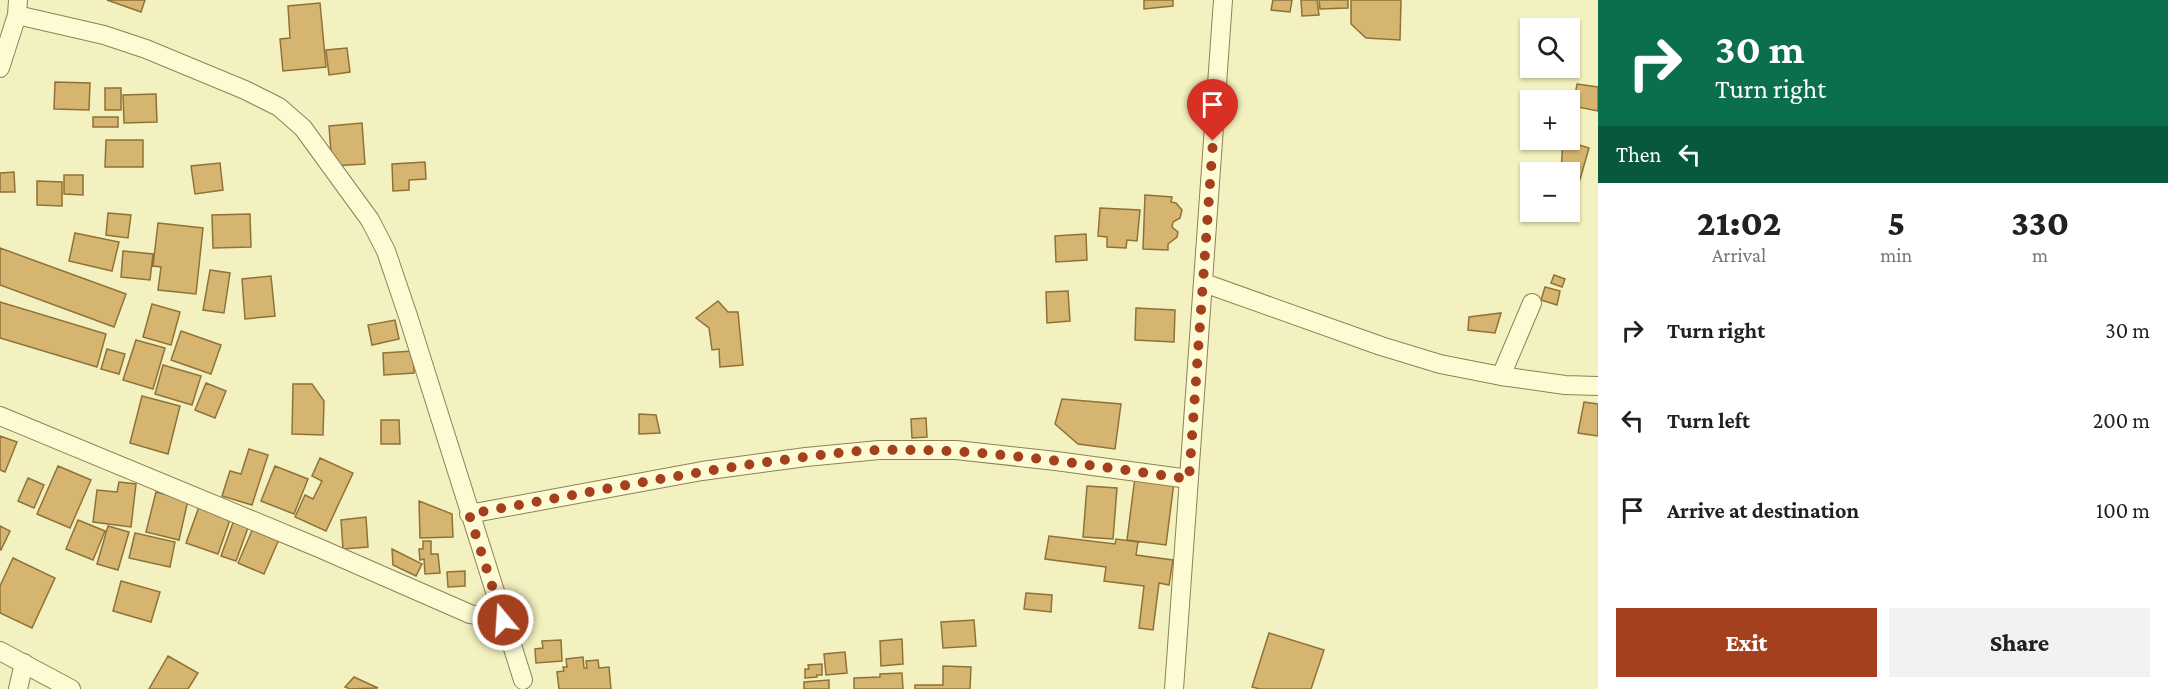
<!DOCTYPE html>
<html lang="en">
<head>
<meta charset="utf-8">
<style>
	body { margin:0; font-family:"Crimson Pro",serif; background:#f2f2f2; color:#202124; height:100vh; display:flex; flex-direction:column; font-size:22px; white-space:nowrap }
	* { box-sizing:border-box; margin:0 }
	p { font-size:20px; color:#757577 }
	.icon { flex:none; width:33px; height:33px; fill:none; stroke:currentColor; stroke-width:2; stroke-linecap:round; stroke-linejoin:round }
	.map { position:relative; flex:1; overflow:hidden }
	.side { display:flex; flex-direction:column; background:#fff; width:570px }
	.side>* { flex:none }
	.banner { background:#0b6e4f; color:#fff; overflow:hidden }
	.fabs { position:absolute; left:1520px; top:18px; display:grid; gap:12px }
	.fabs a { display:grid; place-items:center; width:60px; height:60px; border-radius:0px; background:#fff; box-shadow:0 2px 4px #0004; font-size:30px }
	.pin { position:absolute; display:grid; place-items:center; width:51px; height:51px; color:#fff; margin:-62px -26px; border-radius:50% 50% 50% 0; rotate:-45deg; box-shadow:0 0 6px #0007 }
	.pin .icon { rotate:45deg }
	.me { position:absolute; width:66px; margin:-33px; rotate:342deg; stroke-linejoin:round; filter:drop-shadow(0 0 4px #0008) }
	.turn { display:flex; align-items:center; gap:21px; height:126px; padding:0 18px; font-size:27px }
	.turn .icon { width:78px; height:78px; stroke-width:2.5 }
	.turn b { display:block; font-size:42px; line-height:51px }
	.then { display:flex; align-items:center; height:57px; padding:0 18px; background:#0003; gap:12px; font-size:22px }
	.eta { display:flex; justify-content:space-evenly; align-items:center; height:102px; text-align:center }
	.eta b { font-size:36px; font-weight:800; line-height:42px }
	.action { display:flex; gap:12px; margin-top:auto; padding:12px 18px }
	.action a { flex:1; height:69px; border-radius:0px; background:#a4401e; color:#fff; font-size:24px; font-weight:800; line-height:69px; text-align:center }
	.action a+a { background:#f2f2f2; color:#202124 }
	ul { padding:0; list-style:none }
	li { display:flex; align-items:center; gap:18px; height:90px; padding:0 18px }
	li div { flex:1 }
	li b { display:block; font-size:22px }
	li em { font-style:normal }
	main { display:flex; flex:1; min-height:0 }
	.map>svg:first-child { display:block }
	.building { fill:#d5b570; stroke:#907238; stroke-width:1.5 }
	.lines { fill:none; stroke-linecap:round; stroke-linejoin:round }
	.minor-casing { stroke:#8e8255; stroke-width:20 }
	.minor { stroke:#fdfbd3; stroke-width:18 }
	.route { stroke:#a4401e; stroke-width:10; stroke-dasharray:0 18 }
</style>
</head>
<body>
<main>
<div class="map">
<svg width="1598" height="689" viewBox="0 0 1598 689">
	<rect width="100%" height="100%" fill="#f3f1bf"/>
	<path class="building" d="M 107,0 L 145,0 L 141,12 Z
		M 1144,0 L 1173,0 L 1173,6 L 1144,9 Z
		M 1273,0 L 1292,0 L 1290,12 L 1271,10 Z
		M 1301,0 L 1317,0 L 1319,15 L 1302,16 Z
		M 1319,0 L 1348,0 L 1348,8 L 1320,9 Z
		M 1351,0 L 1401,0 L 1400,40 L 1366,38 L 1351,24 Z
		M 320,3 L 326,67 L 283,71 L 280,39 L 290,38 L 288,6 Z
		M 347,48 L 350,72 L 329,75 L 326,50 Z
		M 55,82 L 90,83 L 89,110 L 54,109 Z
		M 1577,84 L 1598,87 L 1598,111 L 1573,106 Z
		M 105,88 L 121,88 L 121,110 L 105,110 Z
		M 156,94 L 157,122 L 124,123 L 123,95 Z
		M 93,117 L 118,117 L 118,127 L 93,127 Z
		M 362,123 L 365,164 L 332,166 L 329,126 Z
		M 106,140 L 143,140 L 143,167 L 105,167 Z
		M 1563,140 L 1589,148 L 1579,183 L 1569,178 L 1569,172 L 1561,172 Z
		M 425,162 L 426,179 L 409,180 L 409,190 L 393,191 L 392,164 Z
		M 220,163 L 223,190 L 195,194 L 191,166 Z
		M 14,172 L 15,192 L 0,192 L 0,173 Z
		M 64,175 L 83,175 L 83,195 L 64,194 Z
		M 37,181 L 62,182 L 62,206 L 37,205 Z
		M 1145,195 L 1172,197 L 1171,202 L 1176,203 L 1182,210 L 1180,218 L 1173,222 L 1172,227 L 1178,232 L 1177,237 L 1168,244 L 1168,250 L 1143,249 Z
		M 1100,208 L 1140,210 L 1137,241 L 1127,240 L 1126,248 L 1107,247 L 1107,237 L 1098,236 Z
		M 108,213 L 131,215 L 128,238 L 106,235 Z
		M 250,214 L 251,247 L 213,248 L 212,215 Z
		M 158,223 L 203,228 L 196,294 L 158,290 L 161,267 L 153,266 Z
		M 75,233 L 119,242 L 112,271 L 69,261 Z
		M 1086,234 L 1087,260 L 1056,262 L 1055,236 Z
		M 0,248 L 126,294 L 114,327 L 0,285 Z
		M 123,251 L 153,254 L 150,280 L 121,277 Z
		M 210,270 L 230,273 L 224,313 L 203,310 Z
		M 1554,275 L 1565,279 L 1562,287 L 1551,283 Z
		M 271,276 L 275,316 L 245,319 L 242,279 Z
		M 1545,287 L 1560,291 L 1557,305 L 1541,300 Z
		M 1068,291 L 1070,321 L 1047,323 L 1046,292 Z
		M 718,301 L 728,312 L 738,312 L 743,365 L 720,367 L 719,349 L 712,350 L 709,328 L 696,318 Z
		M 0,302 L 106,334 L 97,367 L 0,338 Z
		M 152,304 L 180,312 L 171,345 L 143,337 Z
		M 1136,308 L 1175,310 L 1174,342 L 1135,340 Z
		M 1501,313 L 1495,333 L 1468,330 L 1469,317 Z
		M 395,320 L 399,339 L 372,345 L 368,325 Z
		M 181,331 L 221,345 L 211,374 L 171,360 Z
		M 136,340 L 165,348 L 153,389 L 123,380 Z
		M 107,349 L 125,354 L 119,374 L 101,369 Z
		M 413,351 L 414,373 L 384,375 L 383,353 Z
		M 163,365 L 201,376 L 192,405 L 155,394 Z
		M 206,383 L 226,391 L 215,418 L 195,410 Z
		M 293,384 L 312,384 L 324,401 L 323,435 L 292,434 Z
		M 142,396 L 180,406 L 168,454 L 130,443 Z
		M 1062,399 L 1121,404 L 1115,449 L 1078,444 L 1055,424 Z
		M 1584,402 L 1598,404 L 1598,436 L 1578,433 Z
		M 639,414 L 656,415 L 660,433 L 639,434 Z
		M 926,418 L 927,437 L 912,438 L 911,419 Z
		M 381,420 L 399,420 L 400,444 L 381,444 Z
		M 0,436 L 17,442 L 5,472 L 0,470 Z
		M 249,449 L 268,455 L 252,505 L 222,496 L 230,471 L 241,474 Z
		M 320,458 L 353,473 L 326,531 L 295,517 L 305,495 L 313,499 L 322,481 L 312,476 Z
		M 58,466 L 91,480 L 70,528 L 37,514 Z
		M 275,466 L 308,479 L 294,514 L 261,501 Z
		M 1135,477 L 1174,482 L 1166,545 L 1127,540 Z
		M 28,478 L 44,485 L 34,508 L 18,501 Z
		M 119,482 L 136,484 L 131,527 L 93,522 L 97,490 L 117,492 Z
		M 1087,486 L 1117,488 L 1113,539 L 1083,537 Z
		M 156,492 L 188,500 L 179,540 L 146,532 Z
		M 419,501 L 452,514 L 453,537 L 420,538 Z
		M 200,504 L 232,514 L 218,554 L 186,543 Z
		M 366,517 L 368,547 L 343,549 L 341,520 Z
		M 78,520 L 105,531 L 93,560 L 66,549 Z
		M 234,520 L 249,525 L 236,561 L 221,556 Z
		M 0,526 L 10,531 L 1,550 L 0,549 Z
		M 108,526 L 129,532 L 118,570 L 97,564 Z
		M 254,526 L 280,537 L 264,574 L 238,563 Z
		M 135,533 L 175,542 L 170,567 L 129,558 Z
		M 1049,536 L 1115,544 L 1116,539 L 1138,542 L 1136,555 L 1173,560 L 1169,585 L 1159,583 L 1153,630 L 1139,628 L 1144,586 L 1104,581 L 1106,567 L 1045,559 Z
		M 423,541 L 431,541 L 431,554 L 438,554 L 440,573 L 425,574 L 424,559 L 420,560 L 419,549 L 423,549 Z
		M 392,549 L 422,564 L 416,576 L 393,565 Z
		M 13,558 L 55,578 L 32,628 L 0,613 L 0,586 Z
		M 465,571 L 465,586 L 448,587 L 447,572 Z
		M 121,581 L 160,592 L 151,622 L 113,611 Z
		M 1026,593 L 1052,595 L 1051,612 L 1024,609 Z
		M 974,620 L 976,646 L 943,648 L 941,622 Z
		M 1269,633 L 1324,650 L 1311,689 L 1260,689 L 1252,687 Z
		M 902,639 L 903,664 L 881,666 L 880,641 Z
		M 561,640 L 562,661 L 536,663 L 535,649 L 543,648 L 542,641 Z
		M 845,652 L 847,673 L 826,675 L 824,654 Z
		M 168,656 L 198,673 L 188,689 L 149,689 Z
		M 583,657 L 584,668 L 587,668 L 586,661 L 598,660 L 599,668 L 609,667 L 611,689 L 559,689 L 557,672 L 564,671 L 563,667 L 567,667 L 566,659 Z
		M 822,664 L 822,675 L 817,675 L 817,677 L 805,678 L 805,669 L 809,669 L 808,665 Z
		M 943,666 L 971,667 L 970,689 L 915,689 L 915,685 L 943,685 Z
		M 902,673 L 903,689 L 854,689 L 854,678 L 880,677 L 880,674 Z
		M 354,677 L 378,688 L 350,689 L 345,687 Z
		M 829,680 L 829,689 L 804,689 L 804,682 Z"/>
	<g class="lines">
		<g class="minor-casing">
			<path id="minor" d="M 17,15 L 104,35 L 146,49 L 245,90 L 279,107 L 303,128 L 370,220 L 386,251 L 408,316 L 523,680
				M 0,68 L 17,15 L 18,0
				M 1204,283 L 1381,346 L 1440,364 L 1501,376 L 1532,303
				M 1501,376 L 1565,385 L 1598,386
				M 0,416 L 319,548 L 470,614 L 503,620
				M 469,514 L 702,471 L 806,457 L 879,450 L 956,450 L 1056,461 L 1189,479
				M 0,651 L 71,689
				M 18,689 L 24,663
				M 1174,689 L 1223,0"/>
		</g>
		<use href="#minor" class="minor"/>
	</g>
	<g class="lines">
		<path class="route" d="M 503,620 L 469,514 C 566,497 662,477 760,463 C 800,458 841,451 882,450 C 985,448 1087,465 1189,479 L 1213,141"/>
	</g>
</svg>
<div class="fabs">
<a><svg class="icon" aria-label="search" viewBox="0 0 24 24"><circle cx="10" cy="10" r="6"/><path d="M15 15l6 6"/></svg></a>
<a>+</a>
<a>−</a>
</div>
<div class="pin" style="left:1213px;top:141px;background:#d93025"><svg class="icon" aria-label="arrive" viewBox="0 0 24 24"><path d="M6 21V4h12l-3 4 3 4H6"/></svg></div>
<svg class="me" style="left:503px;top:620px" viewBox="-20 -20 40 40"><circle r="17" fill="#a4401e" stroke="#fff" stroke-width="3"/><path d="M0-11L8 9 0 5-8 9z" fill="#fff"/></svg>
</div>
<section class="side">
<div class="banner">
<div class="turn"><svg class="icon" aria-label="right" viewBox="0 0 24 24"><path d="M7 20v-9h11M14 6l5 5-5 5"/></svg><div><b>30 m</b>Turn right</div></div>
<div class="then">Then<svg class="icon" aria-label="left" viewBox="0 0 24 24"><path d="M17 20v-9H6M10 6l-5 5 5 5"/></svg></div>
</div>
<div class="eta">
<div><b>21:02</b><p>Arrival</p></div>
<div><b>5</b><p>min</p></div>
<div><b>330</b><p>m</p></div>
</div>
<ul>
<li><svg class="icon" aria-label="right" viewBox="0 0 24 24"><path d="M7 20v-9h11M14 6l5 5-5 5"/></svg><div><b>Turn right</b></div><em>30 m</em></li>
<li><svg class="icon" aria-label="left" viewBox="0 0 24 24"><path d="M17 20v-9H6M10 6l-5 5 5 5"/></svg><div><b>Turn left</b></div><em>200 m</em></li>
<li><svg class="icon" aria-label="arrive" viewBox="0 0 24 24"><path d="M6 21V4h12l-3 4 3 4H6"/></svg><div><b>Arrive at destination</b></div><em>100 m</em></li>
</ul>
<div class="action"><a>Exit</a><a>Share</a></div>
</section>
</main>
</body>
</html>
